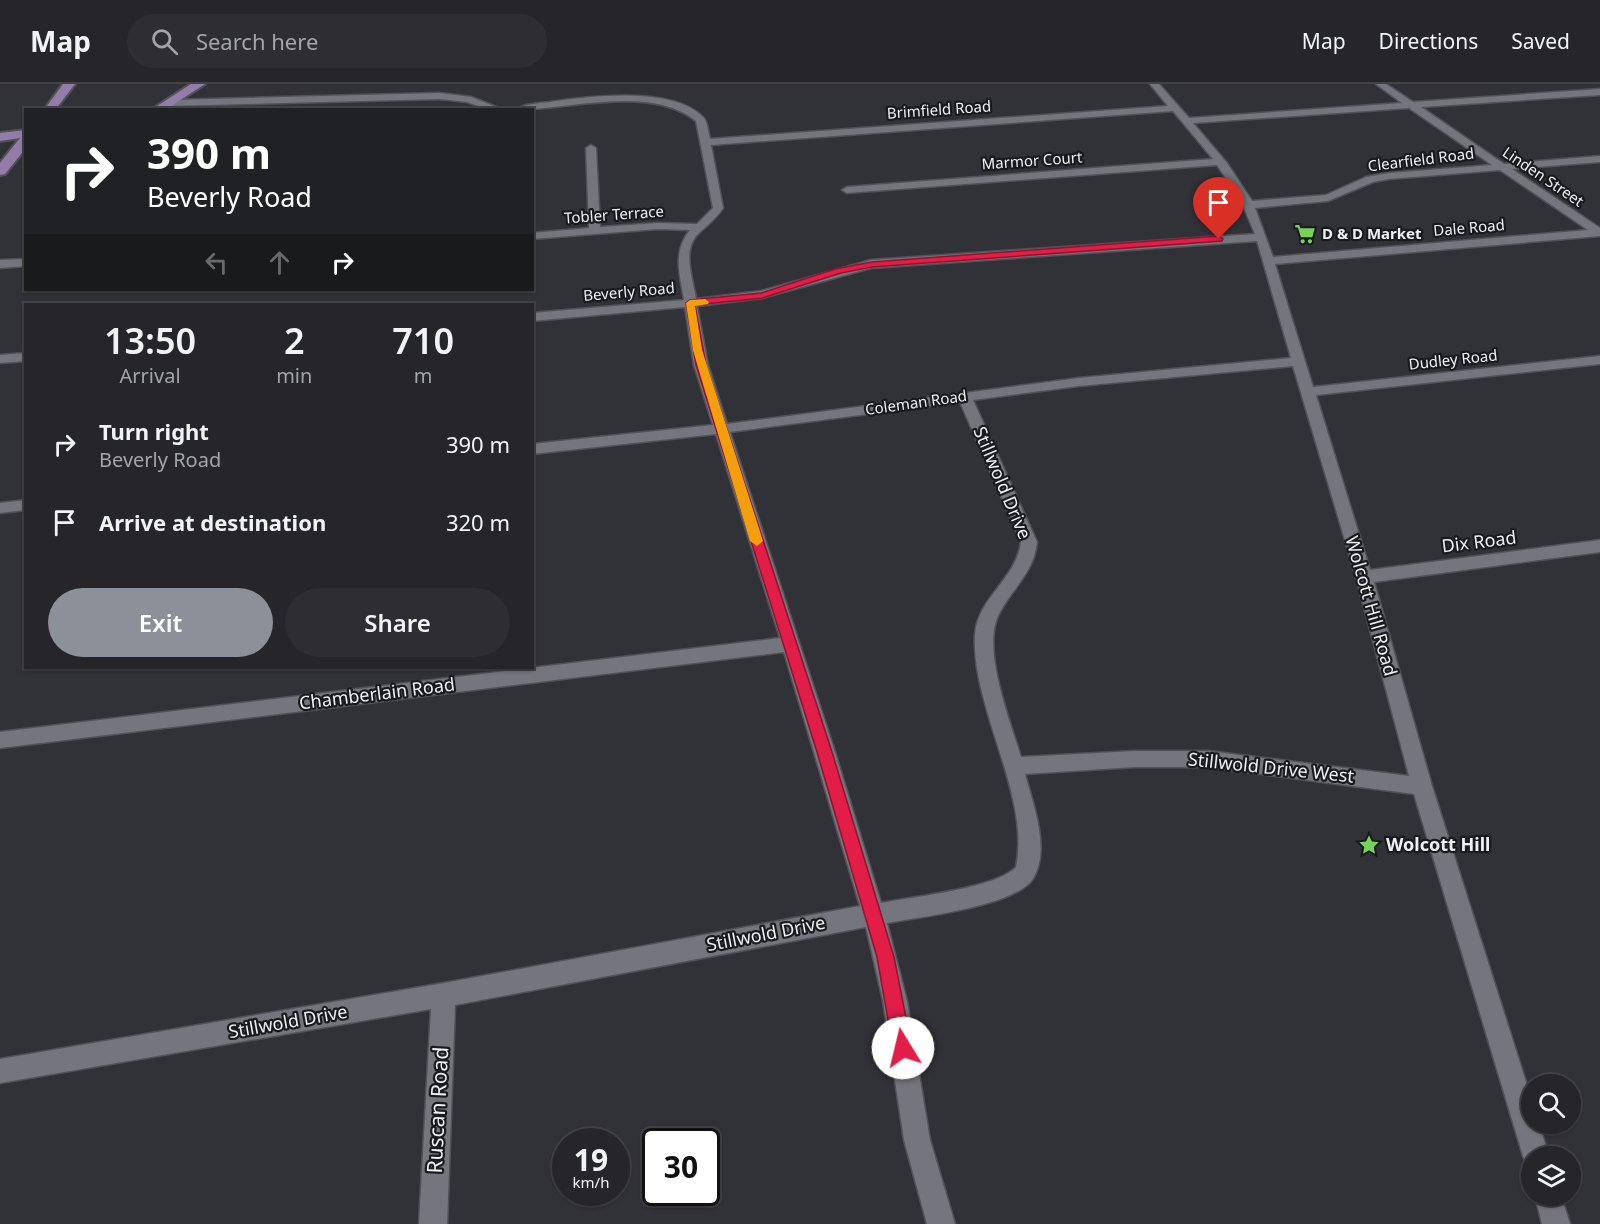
<!DOCTYPE html>
<html lang="en">
<head>
<meta charset="utf-8">
<style>
	body { margin:0; font-family:"Noto Sans",sans-serif; background:#2d2d32; color:#f1f3f6; height:100vh; display:flex; flex-direction:column; font-size:22px; white-space:nowrap }
	* { box-sizing:border-box; margin:0 }
	p { font-size:20px; color:#a3a5a8 }
	.icon { flex:none; width:33px; height:33px; fill:none; stroke:currentColor; stroke-width:2; stroke-linecap:round; stroke-linejoin:round }
	.map { position:relative; flex:1; overflow:hidden }
	.side { position:absolute; left:24px; top:219px; width:510px; height:366px; display:flex; flex-direction:column; background:#25252a; border-radius:0px; box-shadow:0 2px 4px #0004,0 0 0 2px #424247 }
	.side>* { flex:none }
	.guide { position:absolute; left:24px; top:24px; width:510px; height:183px; border-radius:0px; box-shadow:0 2px 4px #0004,0 0 0 2px #424247; background:#202124; color:#fff; overflow:hidden }
	.buttons { position:absolute; left:1521px; top:990px; display:grid; gap:12px }
	.buttons a { display:grid; place-items:center; width:60px; height:60px; border-radius:50%; background:#25252a; box-shadow:0 2px 4px #0004,0 0 0 2px #424247; font-size:30px }
	.speed { position:absolute; left:552px; top:1044px; display:flex; gap:12px; font-size:30px; font-weight:700; text-align:center }
	.speed>* { display:grid; place-content:center; width:78px; height:78px; border-radius:50%; background:#25252a; box-shadow:0 2px 4px #0004,0 0 0 2px #424247; line-height:1 }
	.speed small { font-size:15px; font-weight:400 }
	.speed .limit { border:3px solid #111; border-radius:9px; background:#fff; color:#111 }
	.pin { position:absolute; display:grid; place-items:center; width:51px; height:51px; color:#fff; margin:-62px -26px; border-radius:50% 50% 50% 0; rotate:-45deg; box-shadow:0 0 6px #0007 }
	.pin .icon { rotate:45deg }
	.me { position:absolute; width:66px; margin:-33px; rotate:351deg; stroke-linejoin:round; filter:drop-shadow(0 0 4px #0008) }
	.turn { display:flex; align-items:center; gap:21px; height:126px; padding:0 24px; font-size:27px }
	.turn .icon { width:78px; height:78px; stroke-width:2.5 }
	.turn b { display:block; font-size:42px; line-height:51px }
	.lanes { display:flex; align-items:center; height:57px; padding:0 24px; background:#0003; justify-content:center; gap:30px; direction:ltr }
	.lanes .off { opacity:.35 }
	.eta { display:flex; justify-content:space-evenly; align-items:center; height:102px; text-align:center }
	.eta b { font-size:36px; font-weight:600; line-height:42px }
	.button { display:flex; gap:12px; margin-top:auto; padding:12px 24px }
	.button a { flex:1; height:69px; border-radius:36px; background:#8c9099; color:#fff; font-size:24px; font-weight:600; line-height:69px; text-align:center }
	.button a+a { background:#2d2d32; color:#f1f3f6 }
	ul { padding:0; list-style:none }
	li { display:flex; align-items:center; gap:18px; height:78px; padding:0 24px }
	li div { flex:1 }
	li b { display:block; font-size:22px }
	li em { font-style:normal }
	header { display:flex; align-items:center; gap:36px; box-sizing:border-box; height:84px; padding:0 30px; background:#25252a; border-bottom:2px solid #424247 }
	header strong { font-size:28px }
	nav { display:flex; gap:33px; margin-inline-start:auto; font-size:21px }
	.search { width:420px; height:54px; background:#2d2d32; display:flex; align-items:center; gap:15px; box-sizing:border-box; padding:0 21px; border-radius:33px; color:#a3a5a8; font-size:22px }
	.map>svg:first-child { display:block }
	.lines { fill:none; stroke-linecap:round; stroke-linejoin:round }
	.minor-casing { stroke:#515157; stroke-width:3 }
	.major-casing { stroke:#515157; stroke-width:4 }
	.minor { fill:#74757d; fill-rule:evenodd }
	.major { fill:#947ca8; fill-rule:evenodd }
	.route { fill:#e11d48; stroke:#92132f; stroke-width:1.5 }
	.slow { fill:#f59e0b }
	.labels { text-anchor:middle; stroke-width:4.5; stroke-linejoin:round; paint-order:stroke }
	.far-street-label { font-size:15px; fill:#efeff4; stroke:#191a1d }
	.far-poi-label { font-size:15px; font-weight:bold; fill:#efeff4; stroke:#191a1d; text-anchor:start }
	.street-label { font-size:18px; fill:#efeff4; stroke:#191a1d }
	.poi-label { font-size:18px; font-weight:bold; fill:#efeff4; stroke:#191a1d; text-anchor:start }
	.near-street-label { font-size:21px; fill:#efeff4; stroke:#191a1d }
</style>
</head>
<body>
<header>
<strong>Map</strong>
<div class="search"><svg class="icon" aria-label="search" viewBox="0 0 24 24"><circle cx="10" cy="10" r="6"/><path d="M15 15l6 6"/></svg>Search here</div>
<nav><a>Map</a><a>Directions</a><a>Saved</a></nav>
</header>
<div class="map">
<svg width="1600" height="1140" viewBox="0 0 1600 1140">
	<rect width="100%" height="100%" fill="#313138"/>
	<g class="lines">
		<g class="minor-casing">
			<path id="minor" d="M 1150,0 L 1159,0 L 1189,34 L 1402,19 L 1376,0 L 1386,0 L 1413,18 L 1600,5 L 1600,11 L 1421,23 L 1504,80 L 1600,72 L 1600,78 L 1512,85 L 1600,144 L 1600,152 L 1275,180 L 1313,303 L 1600,272 L 1600,280 L 1316,311 L 1370,486 L 1600,456 L 1600,468 L 1374,498 L 1432,702 L 1532,1017 L 1532,1040 L 1539,1040 L 1549,1072 L 1532,1072 L 1532,1083 L 1527,1081 L 1523,1072 L 1414,710 L 1208,683 L 1135,683 L 1025,690 C 1033,720 1050,764 1034,793 C 1019,822 919,833 887,839 L 907,917 L 930,1056 L 955,1140 L 927,1140 L 904,1056 L 883,917 L 866,843 L 455,921 L 447,1140 L 419,1140 L 431,925 L 0,999 L 0,975 L 444,899 L 860,822 L 784,568 L 0,664 L 0,648 L 780,554 L 716,350 L 532,370 L 532,360 L 713,341 L 694,281 L 685,223 L 532,237 L 532,229 L 684,216 C 680,191 672,168 690,146 L 658,145 L 532,155 L 532,149 L 589,144 L 586,64 L 591,61 L 596,64 L 600,143 L 658,139 L 697,140 L 713,124 L 696,37 C 649,0 569,26 515,26 C 524,20 539,19 550,18 C 590,12 672,2 703,33 C 708,38 708,48 710,55 L 1168,22 ZM 1409,24 L 1492,81 L 1389,89 L 1366,93 L 1326,111 L 1252,117 L 1227,79 L 1193,39 ZM 1173,27 L 1213,75 L 847,103 L 842,106 L 847,109 L 1217,81 L 1241,117 L 1255,150 L 871,176 L 761,207 L 696,215 C 693,195 682,168 697,151 C 706,142 716,135 723,124 L 711,61 ZM 1500,86 L 1588,146 L 1273,173 L 1255,124 L 1328,117 L 1373,98 L 1389,95 ZM 1257,157 L 1291,274 L 1079,294 L 727,340 L 708,281 L 697,222 L 762,214 L 871,184 ZM 1293,282 L 1356,493 L 1409,692 L 1208,667 L 1135,667 L 1021,673 C 1010,637 981,564 999,530 C 1012,504 1034,489 1037,458 L 973,316 L 1079,302 ZM 960,318 L 1021,458 C 1016,496 977,514 975,551 C 971,623 1031,712 1016,783 C 997,804 912,813 881,819 L 835,668 L 730,348 Z
				M 440,9 L 471,13 L 504,26 L 490,26 L 467,18 L 440,15 L 171,22 L 166,19 L 171,16 Z
				M 26,175 L 26,182 L 0,184 L 0,176 Z
				M 26,269 L 26,277 L 0,279 L 0,271 Z
				M 26,416 L 26,426 L 0,429 L 0,419 Z
				M 1535,1112 L 1561,1112 L 1570,1140 L 1542,1140 Z"/>
		</g>
		<g class="major-casing">
			<path id="major" d="M 63,0 L 75,0 L 55,26 L 44,26 Z
				M 191,0 L 205,0 L 165,26 L 151,26 Z
				M 26,46 L 26,64 L 5,90 L 0,91 L 0,79 L 20,54 L 0,57 L 0,49 Z"/>
		</g>
		<use href="#minor" class="minor"/>
		<use href="#major" class="major"/>
	</g>
	<path class="route" d="M 1219,152 L 1223,155 L 1222,157 L 872,183 L 841,189 L 762,214 L 695,221 L 706,281 L 832,668 L 894,873 L 912,964 L 909,970 L 903,973 L 896,970 L 893,964 L 877,873 L 817,668 L 696,281 L 686,219 L 690,216 L 761,209 L 835,185 L 872,178 Z"/>
	<path class="slow" d="M 705,215 L 709,218 L 708,220 L 695,222 L 702,266 L 763,457 L 757,462 L 750,457 L 693,266 L 686,219 L 690,216 Z"/>
	<defs>
		<g id="supermarket-bare" transform="scale(1.62)"><path d="M-6-5.5h2.5l.6 2H6L4.5 2H-2.5L-4.4-4H-6ZM-1.5 3.2a1.3 1.3 0 1 0 .1 0ZM3 3.2a1.3 1.3 0 1 0 .1 0Z" fill="#77d259" stroke="#191a1d" stroke-width="2.5" paint-order="stroke"/></g>
		<g id="sight-bare" transform="scale(1.62)"><path d="M0-6L1.8-2.2L6-1.7L2.9 1.2L3.7 5.4L0 3.3L-3.7 5.4L-2.9 1.2L-6-1.7L-1.8-2.2Z" fill="#77d259" stroke="#191a1d" stroke-width="2.5" paint-order="stroke"/></g>
	</defs>
	<g fill-rule="evenodd">
		<use href="#supermarket-bare" x="1305" y="150"/>
		<use href="#sight-bare" x="1369" y="761"/>
	</g>
	<g class="labels">
		<g class="far-street-label">
			<text transform="translate(939 26) rotate(-4)" y="5">Brimfield Road</text>
			<text transform="translate(1421 76) rotate(-7)" y="5">Clearfield Road</text>
			<text transform="translate(1032 77) rotate(-4)" y="5">Marmor Court</text>
			<text transform="translate(1543 93) rotate(34)" y="5">Linden Street</text>
			<text transform="translate(614 131) rotate(-4)" y="5">Tobler Terrace</text>
			<text transform="translate(1469 144) rotate(-5)" y="5">Dale Road</text>
			<text transform="translate(629 208) rotate(-5)" y="5">Beverly Road</text>
			<text transform="translate(1453 276) rotate(-6)" y="5">Dudley Road</text>
			<text transform="translate(916 319) rotate(-8)" y="5">Coleman Road</text>
		</g>
		<g class="far-poi-label">
			<text x="1322" y="155">D &amp; D Market</text>
		</g>
		<g class="street-label">
			<text transform="translate(1002 399) rotate(67)" y="6">Stillwold Drive</text>
			<text transform="translate(1479 458) rotate(-7)" y="6">Dix Road</text>
			<text transform="translate(1371 522) rotate(74)" y="6">Wolcott Hill Road</text>
			<text transform="translate(377 610) rotate(-7)" y="6">Chamberlain Road</text>
			<text transform="translate(1271 684) rotate(6)" y="6">Stillwold Drive West</text>
			<text transform="translate(766 850) rotate(-11)" y="6">Stillwold Drive</text>
			<text transform="translate(288 938) rotate(-10)" y="6">Stillwold Drive</text>
		</g>
		<g class="poi-label">
			<text x="1386" y="767">Wolcott Hill</text>
		</g>
		<g class="near-street-label">
			<text transform="translate(438 1026) rotate(-87)" y="7">Ruscan Road</text>
		</g>
	</g>
</svg>
<div class="buttons">
<a><svg class="icon" aria-label="search" viewBox="0 0 24 24"><circle cx="10" cy="10" r="6"/><path d="M15 15l6 6"/></svg></a>
<a><svg class="icon" aria-label="layers" viewBox="0 0 24 24"><path d="M12 4l9 5-9 5-9-5zM3 14l9 5 9-5"/></svg></a>
</div>
<div class="speed"><div>19<small>km/h</small></div><div class="limit">30</div></div>
<div class="pin" style="left:1219px;top:155px;background:#d93025"><svg class="icon" aria-label="arrive" viewBox="0 0 24 24"><path d="M6 21V4h12l-3 4 3 4H6"/></svg></div>
<svg class="me" style="left:903px;top:964px" viewBox="-20 -20 40 40"><circle r="19" fill="#fff"/><path d="M0-13L10 11 0 6-10 11z" fill="#e11d48"/></svg>
<div class="guide">
<div class="turn"><svg class="icon" aria-label="right" viewBox="0 0 24 24"><path d="M7 20v-9h11M14 6l5 5-5 5"/></svg><div><b>390 m</b>Beverly Road</div></div>
<div class="lanes"><svg class="icon off" aria-label="left" viewBox="0 0 24 24"><path d="M17 20v-9H6M10 6l-5 5 5 5"/></svg><svg class="icon off" aria-label="ahead" viewBox="0 0 24 24"><path d="M12 20V5M6 11l6-6 6 6"/></svg><svg class="icon" aria-label="right" viewBox="0 0 24 24"><path d="M7 20v-9h11M14 6l5 5-5 5"/></svg></div>
</div>
<section class="side">
<div class="eta">
<div><b>13:50</b><p>Arrival</p></div>
<div><b>2</b><p>min</p></div>
<div><b>710</b><p>m</p></div>
</div>
<ul>
<li><svg class="icon" aria-label="right" viewBox="0 0 24 24"><path d="M7 20v-9h11M14 6l5 5-5 5"/></svg><div><b>Turn right</b><p>Beverly Road</p></div><em>390 m</em></li>
<li><svg class="icon" aria-label="arrive" viewBox="0 0 24 24"><path d="M6 21V4h12l-3 4 3 4H6"/></svg><div><b>Arrive at destination</b></div><em>320 m</em></li>
</ul>
<div class="button"><a>Exit</a><a>Share</a></div>
</section>
</div>
</body>
</html>
